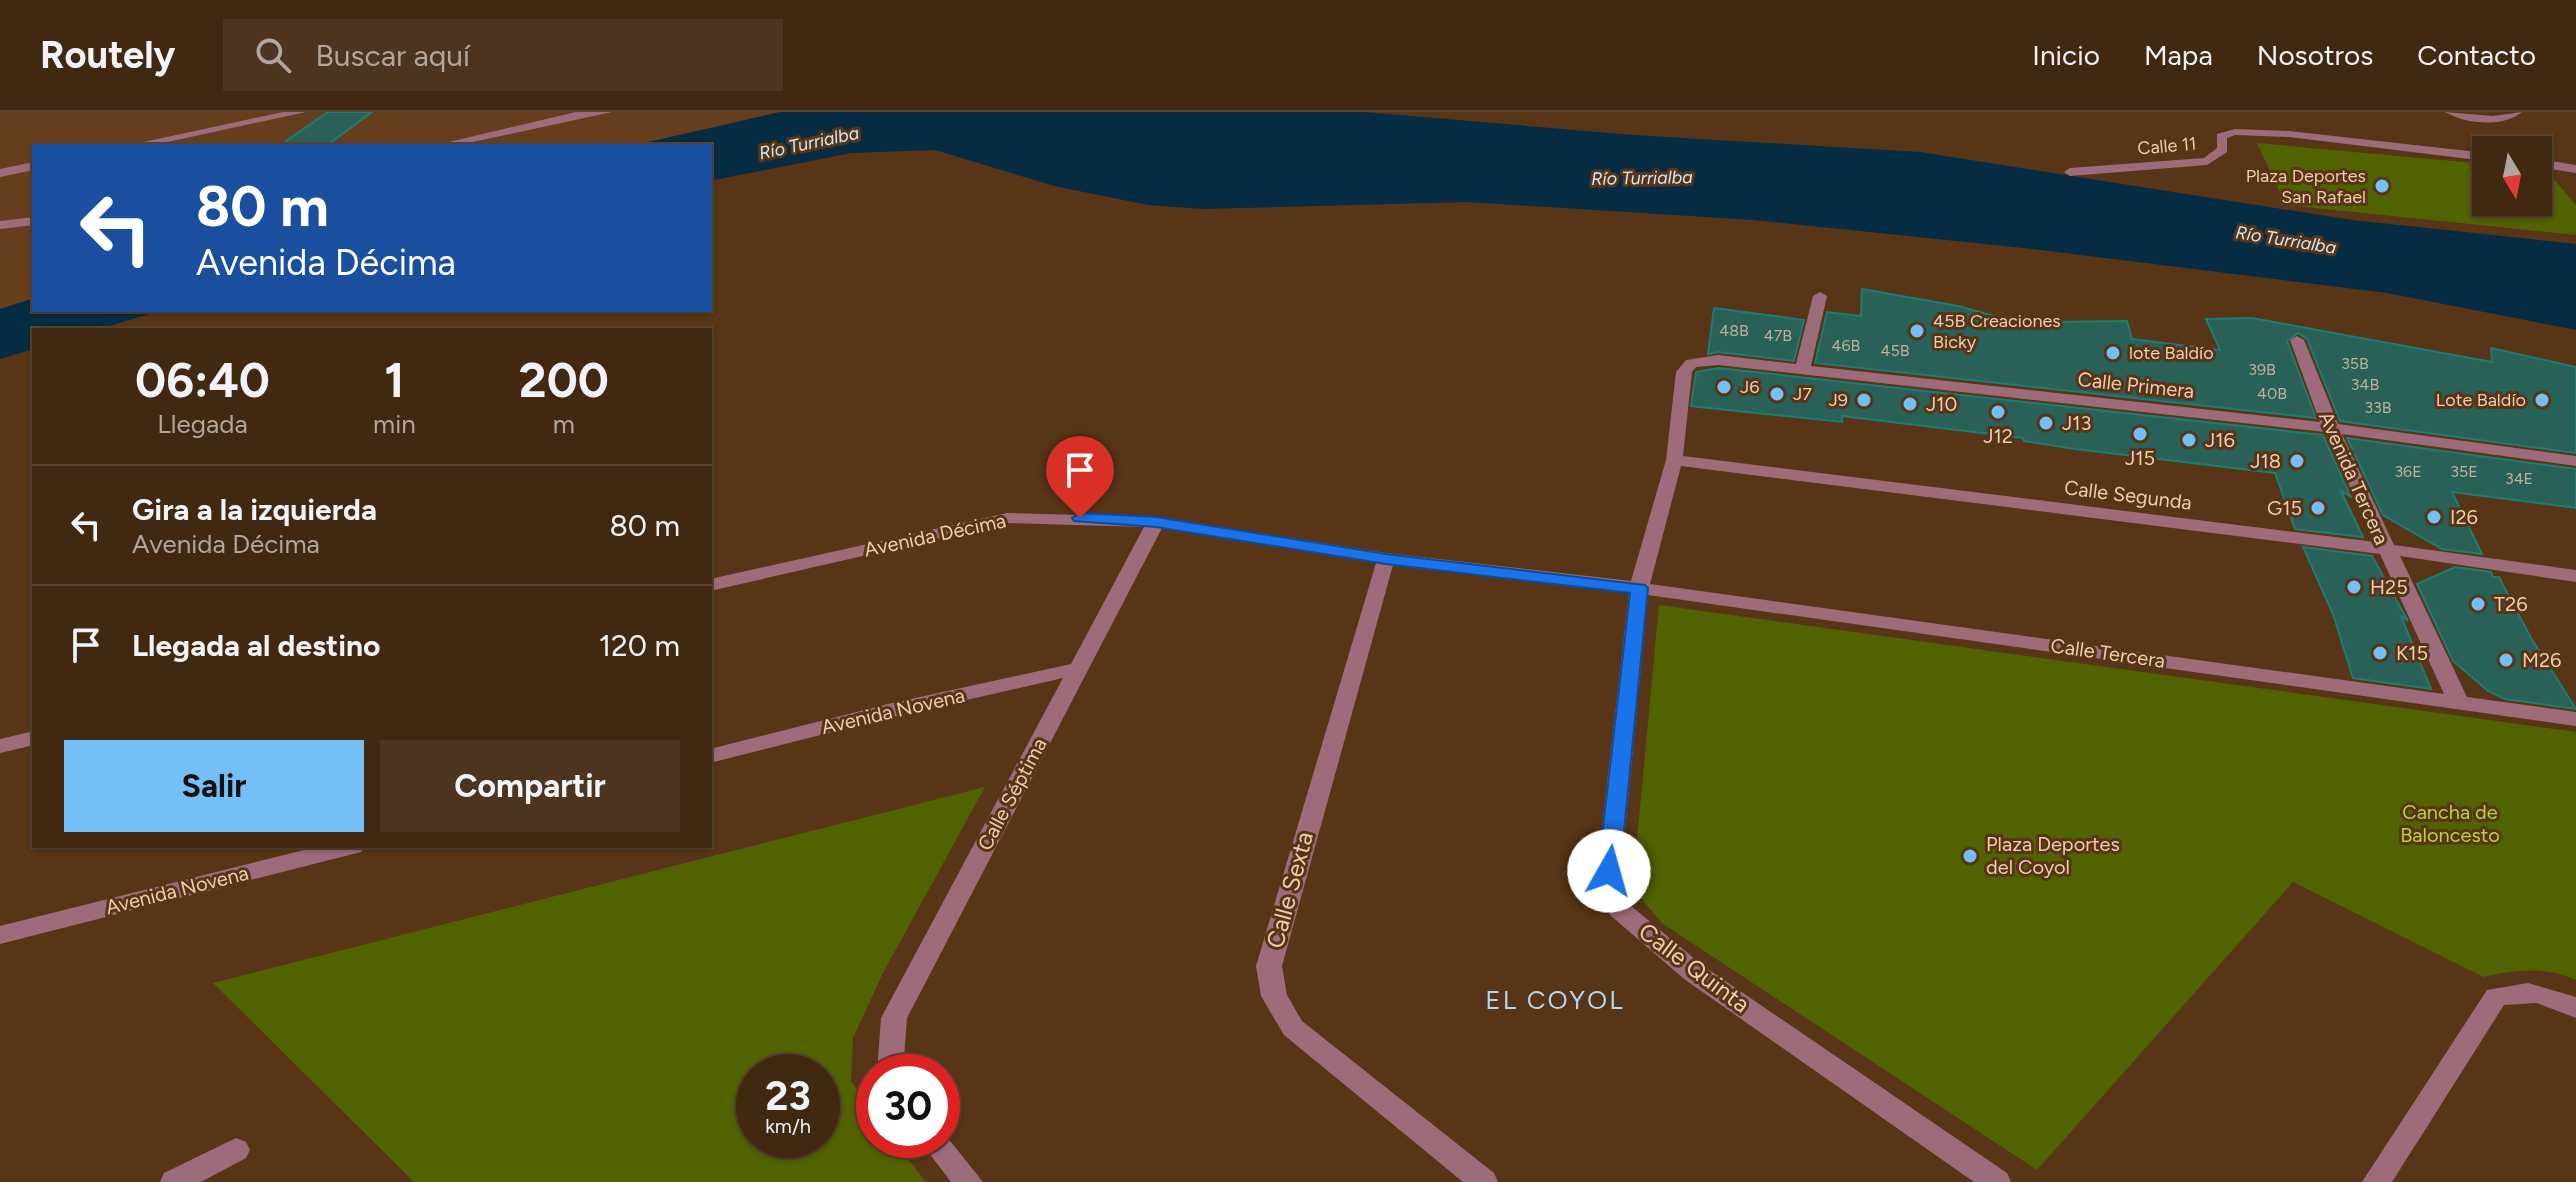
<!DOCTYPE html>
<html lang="es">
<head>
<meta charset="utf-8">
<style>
	body { margin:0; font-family:Figtree,sans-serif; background:#4c341e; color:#f1f3f6; height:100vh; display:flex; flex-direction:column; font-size:30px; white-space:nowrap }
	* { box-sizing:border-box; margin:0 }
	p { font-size:26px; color:#aea69f }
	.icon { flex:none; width:44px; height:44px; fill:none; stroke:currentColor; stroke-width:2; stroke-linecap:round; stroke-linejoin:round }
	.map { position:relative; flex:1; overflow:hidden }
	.details { position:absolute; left:32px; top:216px; width:680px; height:520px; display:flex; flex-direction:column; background:#412810; border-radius:0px; box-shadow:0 2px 6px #0004,0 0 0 2px #5a4430 }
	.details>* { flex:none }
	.hud { position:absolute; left:32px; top:32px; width:680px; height:168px; border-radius:0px; box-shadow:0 2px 6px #0004,0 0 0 2px #5a4430; background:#1a4fa0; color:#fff; overflow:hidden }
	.needle { width:52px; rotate:170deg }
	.tools { position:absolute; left:2472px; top:24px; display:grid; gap:16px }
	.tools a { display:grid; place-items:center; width:80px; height:80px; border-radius:0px; background:#412810; box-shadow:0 2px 6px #0004,0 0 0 2px #5a4430; font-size:40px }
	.speed { position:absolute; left:736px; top:942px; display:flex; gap:16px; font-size:40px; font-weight:700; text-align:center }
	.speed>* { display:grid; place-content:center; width:104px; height:104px; border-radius:50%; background:#412810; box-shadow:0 2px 6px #0004,0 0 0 2px #5a4430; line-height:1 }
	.speed small { font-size:20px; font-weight:400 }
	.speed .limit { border:12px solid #d22; background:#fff; color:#111 }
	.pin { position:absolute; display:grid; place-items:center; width:68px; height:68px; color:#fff; margin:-82px -34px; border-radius:50% 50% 50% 0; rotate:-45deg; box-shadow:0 0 8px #0007 }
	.pin .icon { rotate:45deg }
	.me { position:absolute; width:88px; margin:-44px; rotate:7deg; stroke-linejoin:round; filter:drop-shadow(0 0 6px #0008) }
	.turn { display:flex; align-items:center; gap:28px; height:168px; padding:0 32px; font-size:36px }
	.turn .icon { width:104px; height:104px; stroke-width:2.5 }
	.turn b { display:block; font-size:56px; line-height:68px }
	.eta { display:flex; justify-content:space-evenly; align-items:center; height:136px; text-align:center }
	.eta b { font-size:48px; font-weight:700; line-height:56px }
	.button { display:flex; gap:16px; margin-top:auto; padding:16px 32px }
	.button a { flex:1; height:92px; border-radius:0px; background:#74c0f6; color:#111; font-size:32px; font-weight:700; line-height:92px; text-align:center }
	.button a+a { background:#4c341e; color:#f1f3f6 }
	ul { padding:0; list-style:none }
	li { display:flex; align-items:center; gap:24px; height:120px; padding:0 32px; border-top:2px solid #5a4430 }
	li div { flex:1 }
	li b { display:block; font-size:30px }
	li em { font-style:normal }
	header { display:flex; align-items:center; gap:48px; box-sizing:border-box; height:112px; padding:0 40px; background:#412810; border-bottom:2px solid #5a4430 }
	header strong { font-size:38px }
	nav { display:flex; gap:44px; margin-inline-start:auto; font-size:28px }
	.search { width:560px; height:72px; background:#4c341e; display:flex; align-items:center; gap:20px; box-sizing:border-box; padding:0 28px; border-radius:0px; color:#aea69f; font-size:30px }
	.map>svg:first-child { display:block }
	.built { fill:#653f1d }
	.green { fill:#516200; fill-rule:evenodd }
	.water { fill:#052c43 }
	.building { fill:#296057; stroke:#1e7d70; stroke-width:2 }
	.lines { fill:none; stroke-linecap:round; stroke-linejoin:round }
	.minor { fill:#9e6b7a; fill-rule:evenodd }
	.route { fill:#1a73e8; stroke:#114b97; stroke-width:2 }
	.poi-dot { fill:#74c0f6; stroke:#573516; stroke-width:3 }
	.labels { text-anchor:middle; stroke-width:6; stroke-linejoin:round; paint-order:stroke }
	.number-label { font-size:16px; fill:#beb19a }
	.far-water-label { font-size:18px; font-style:italic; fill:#cfe8fa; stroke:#573516 }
	.far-street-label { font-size:18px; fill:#efccb0; stroke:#573516 }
	.far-poi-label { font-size:18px; fill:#efccb0; stroke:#573516; text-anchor:start }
	.street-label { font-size:20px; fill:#efccb0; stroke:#573516 }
	.poi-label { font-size:20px; fill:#efccb0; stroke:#573516; text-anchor:start }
	.park-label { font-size:20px; fill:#b5d635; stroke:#573516 }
	.near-street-label { font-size:24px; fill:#efccb0; stroke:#573516 }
	.near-neighbourhood-label { font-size:26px; letter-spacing:2px; fill:#aed6f4; stroke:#573516 }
</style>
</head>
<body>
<header>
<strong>Routely</strong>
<div class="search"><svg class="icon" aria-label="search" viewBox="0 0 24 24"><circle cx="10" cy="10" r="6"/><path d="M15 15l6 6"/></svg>Buscar aquí</div>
<nav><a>Inicio</a><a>Mapa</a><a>Nosotros</a><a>Contacto</a></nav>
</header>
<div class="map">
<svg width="2576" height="1070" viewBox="0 0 2576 1070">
	<rect width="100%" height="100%" fill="#573516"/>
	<path class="built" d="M 0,0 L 780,0 L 631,34 L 34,34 L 34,188 L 0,198 Z"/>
	<path class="green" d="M 2257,31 L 2486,52 L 2486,90 L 2538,90 L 2538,57 L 2546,58 L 2576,93 L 2576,123 L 2286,93 Z
		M 1659,493 L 2576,620 L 2576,868 C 2547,854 2515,858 2484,865 L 2293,770 L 2037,1058 L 1663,812 L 1643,789 L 1634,759 Z
		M 985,675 L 883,861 L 853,926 L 851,969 L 874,1003 L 874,1028 L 893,1028 L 926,1070 L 414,1070 L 213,871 ZM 822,960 L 822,1028 L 754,1028 L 754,960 Z"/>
	<path class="water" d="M 780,0 L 1364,0 L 1633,23 L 1920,40 L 2352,108 L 2576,132 L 2576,218 L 2387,181 L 2033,137 L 1753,108 L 1467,90 L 1203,97 L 1148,93 L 1054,74 L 935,38 L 851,41 L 710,69 L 710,34 L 631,34 Z
		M 34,186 L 34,198 L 162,198 L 96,218 L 34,218 L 34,237 L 0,247 L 0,197 Z"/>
	<path class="building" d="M 328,0 L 372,0 L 326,34 L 279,34 Z
		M 1862,177 L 1958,194 L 2001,206 L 2044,210 L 2127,209 L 2132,227 L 2220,238 L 2206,207 L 2252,206 L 2492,250 L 2491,236 L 2576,255 L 2576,341 L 2340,309 L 2307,227 L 2298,221 L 2287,229 L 2316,306 L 1815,251 L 1827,200 L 1861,204 Z
		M 1714,196 L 1804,208 L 1794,249 L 1718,240 L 1708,242 Z
		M 1718,256 L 2323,323 L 2351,385 L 2341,379 L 2363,425 L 2295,417 L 2275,361 L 2075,337 L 2024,329 L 2023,326 L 1875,308 L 1842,304 L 1842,310 L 1691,294 L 1696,260 Z
		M 2347,326 L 2576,357 L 2576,396 L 2452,380 L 2482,442 L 2442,437 L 2383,403 Z
		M 2303,435 L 2372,444 L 2408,509 L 2401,504 L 2431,577 L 2353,566 L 2333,502 Z
		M 2455,455 L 2491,460 L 2493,465 L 2499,465 L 2531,526 L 2576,597 L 2505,587 L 2488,579 L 2453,549 L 2417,472 Z"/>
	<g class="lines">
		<path class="minor" d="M 283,0 L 306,0 L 149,34 L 125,34 Z
			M 576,0 L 612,0 L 454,34 L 432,34 Z
			M 2445,0 L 2493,4 L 2522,0 C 2503,16 2465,12 2445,0 Z
			M 2235,17 L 2289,19 L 2486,41 L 2486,49 L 2289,25 L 2235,23 L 2227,26 L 2227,40 L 2207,53 L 2070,64 L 2064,60 L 2070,56 L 2204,46 L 2217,36 L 2217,22 Z
			M 2538,47 L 2576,53 L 2576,61 L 2538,55 Z
			M 34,50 L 34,58 L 0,65 L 0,57 Z
			M 34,105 L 34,113 L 0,117 L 0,109 Z
			M 1820,180 L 1827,184 L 1811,254 L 2320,310 L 2290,228 L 2297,224 L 2304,228 L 2338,312 L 2576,344 L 2576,354 L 2342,322 L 2394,433 L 2576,458 L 2576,470 L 2400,444 L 2467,585 L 2576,600 L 2576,614 L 1648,483 L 1621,759 L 1630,793 L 1702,853 L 2007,1061 L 2011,1070 L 1974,1070 L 1684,867 L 1610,803 L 1597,759 L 1629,481 L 1393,453 L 1282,854 L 1287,883 L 1302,909 L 1494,1061 L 1498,1070 L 1463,1070 L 1284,923 L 1261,884 L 1256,854 L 1376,451 L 1162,416 L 907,906 L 903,960 L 877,960 L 881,906 L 1063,566 L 888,606 L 710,651 L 710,637 L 888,592 L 1071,552 L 1144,415 L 1007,411 L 710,479 L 710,467 L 1007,401 L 1156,405 L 1386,441 L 1631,469 L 1666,348 L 1676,260 L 1686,248 L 1718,243 L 1796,252 L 1813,184 ZM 1718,253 L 2325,320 L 2375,430 L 1683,344 L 1692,260 L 1696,255 ZM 1681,354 L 2380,442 L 2444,582 L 1650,472 Z
			M 34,619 L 34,633 L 0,641 L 0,627 Z
			M 320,734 L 365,734 L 361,740 L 353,742 L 0,832 L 0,814 Z
			M 2528,871 L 2576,885 L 2576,906 L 2537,891 L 2504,893 L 2392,1070 L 2362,1070 L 2487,878 Z
			M 943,1020 L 983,1070 L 951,1070 L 919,1028 L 942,1028 Z
			M 236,1026 L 246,1030 L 250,1038 L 246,1046 L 201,1070 L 160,1070 L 164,1061 Z"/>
	</g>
	<path class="route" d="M 1080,401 L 1156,405 L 1386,442 L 1645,473 L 1648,476 L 1620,759 L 1617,765 L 1602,765 L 1598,759 L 1630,481 L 1386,452 L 1156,415 L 1074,409 L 1072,406 Z"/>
	<g class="poi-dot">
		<circle cx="2382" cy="74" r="8"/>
		<circle cx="1917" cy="219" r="8"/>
		<circle cx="2113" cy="241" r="8"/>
		<circle cx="1724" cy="275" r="8"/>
		<circle cx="1777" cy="282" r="8"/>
		<circle cx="1864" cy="288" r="8"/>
		<circle cx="2542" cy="288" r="8"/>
		<circle cx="1910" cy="292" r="8"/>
		<circle cx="1998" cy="300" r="8"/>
		<circle cx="2046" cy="311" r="8"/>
		<circle cx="2140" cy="322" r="8"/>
		<circle cx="2189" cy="328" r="8"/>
		<circle cx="2297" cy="349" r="8"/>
		<circle cx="2318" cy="396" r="8"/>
		<circle cx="2434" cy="405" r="8"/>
		<circle cx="2354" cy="475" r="8"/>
		<circle cx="2478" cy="492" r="8"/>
		<circle cx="2380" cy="541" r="8"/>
		<circle cx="2506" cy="548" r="8"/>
		<circle cx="1970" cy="744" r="8"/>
	</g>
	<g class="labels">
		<g class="number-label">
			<text x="1734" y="224">48B</text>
			<text x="1778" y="229">47B</text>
			<text x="1846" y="239">46B</text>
			<text x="1895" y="244">45B</text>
			<text x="2355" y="257">35B</text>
			<text x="2262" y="263">39B</text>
			<text x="2365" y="278">34B</text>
			<text x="2272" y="287">40B</text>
			<text x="2378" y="301">33B</text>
			<text x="2408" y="365">36E</text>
			<text x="2464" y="365">35E</text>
			<text x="2519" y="372">34E</text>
		</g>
		<g class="far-water-label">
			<text transform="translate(809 31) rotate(-12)" y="6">Río Turrialba</text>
			<text transform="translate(1642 66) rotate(-1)" y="6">Río Turrialba</text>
			<text transform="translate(2286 128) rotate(9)" y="6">Río Turrialba</text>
		</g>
		<g class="far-street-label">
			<text transform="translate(2167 34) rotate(-5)" y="6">Calle 11</text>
		</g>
		<g class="far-poi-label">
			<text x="2366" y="70" text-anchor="end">Plaza Deportes<tspan x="2366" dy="21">San Rafael</tspan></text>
			<text x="1933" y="215">45B Creaciones<tspan x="1933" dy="21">Bicky</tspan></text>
			<text x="2129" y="247">lote Baldío</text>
			<text x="1740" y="281">J6</text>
			<text x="1793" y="288">J7</text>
			<text x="1848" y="294" text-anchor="end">J9</text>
			<text x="2526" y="294" text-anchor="end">Lote Baldío</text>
		</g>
		<g class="street-label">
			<text transform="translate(2136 273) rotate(6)" y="7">Calle Primera</text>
			<text transform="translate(2354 366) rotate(66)" y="7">Avenida Tercera</text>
			<text transform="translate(2128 383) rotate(7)" y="7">Calle Segunda</text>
			<text transform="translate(935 423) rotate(-12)" y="7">Avenida Décima</text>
			<text transform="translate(2108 541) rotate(8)" y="7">Calle Tercera</text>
			<text transform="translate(893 599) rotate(-13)" y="7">Avenida Novena</text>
			<text transform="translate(1012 682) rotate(-62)" y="7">Calle Séptima</text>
			<text transform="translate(177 778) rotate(-14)" y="7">Avenida Novena</text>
		</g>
		<g class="poi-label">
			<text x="1926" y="299">J10</text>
			<text x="2062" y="318">J13</text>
			<text x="1998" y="331" text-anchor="middle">J12</text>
			<text x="2205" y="335">J16</text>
			<text x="2140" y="353" text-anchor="middle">J15</text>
			<text x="2281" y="356" text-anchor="end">J18</text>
			<text x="2302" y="403" text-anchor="end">G15</text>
			<text x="2450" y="412">I26</text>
			<text x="2370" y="482">H25</text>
			<text x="2494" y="499">T26</text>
			<text x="2396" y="548">K15</text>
			<text x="2522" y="555">M26</text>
			<text x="1986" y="739">Plaza Deportes<tspan x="1986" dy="23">del Coyol</tspan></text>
		</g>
		<g class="park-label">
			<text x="2450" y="707">Cancha de<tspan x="2450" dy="23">Baloncesto</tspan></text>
		</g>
		<g class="near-street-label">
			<text transform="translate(1290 778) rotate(-75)" y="8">Calle Sexta</text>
			<text transform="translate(1694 856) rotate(37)" y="8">Calle Quinta</text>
		</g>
		<g class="near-neighbourhood-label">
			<text x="1555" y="897">EL COYOL</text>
		</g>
	</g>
</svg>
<div class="tools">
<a><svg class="needle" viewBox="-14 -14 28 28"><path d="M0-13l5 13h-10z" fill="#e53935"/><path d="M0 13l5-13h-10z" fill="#aea69f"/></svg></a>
</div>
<div class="speed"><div>23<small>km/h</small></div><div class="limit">30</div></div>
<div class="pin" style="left:1080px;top:406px;background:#d93025"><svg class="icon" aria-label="arrive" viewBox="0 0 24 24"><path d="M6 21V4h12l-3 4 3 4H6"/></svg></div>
<svg class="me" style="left:1609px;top:759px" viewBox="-20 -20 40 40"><circle r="19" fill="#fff"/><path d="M0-13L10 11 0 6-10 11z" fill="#1a73e8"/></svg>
<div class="hud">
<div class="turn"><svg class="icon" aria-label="left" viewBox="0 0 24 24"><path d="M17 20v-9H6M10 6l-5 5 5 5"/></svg><div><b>80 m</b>Avenida Décima</div></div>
</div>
<section class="details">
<div class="eta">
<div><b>06:40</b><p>Llegada</p></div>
<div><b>1</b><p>min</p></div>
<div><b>200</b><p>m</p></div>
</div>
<ul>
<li><svg class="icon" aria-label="left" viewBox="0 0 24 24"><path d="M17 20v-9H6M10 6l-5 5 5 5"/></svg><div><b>Gira a la izquierda</b><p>Avenida Décima</p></div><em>80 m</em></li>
<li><svg class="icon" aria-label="arrive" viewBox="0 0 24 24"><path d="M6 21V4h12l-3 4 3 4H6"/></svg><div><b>Llegada al destino</b></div><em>120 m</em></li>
</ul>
<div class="button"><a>Salir</a><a>Compartir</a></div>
</section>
</div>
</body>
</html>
